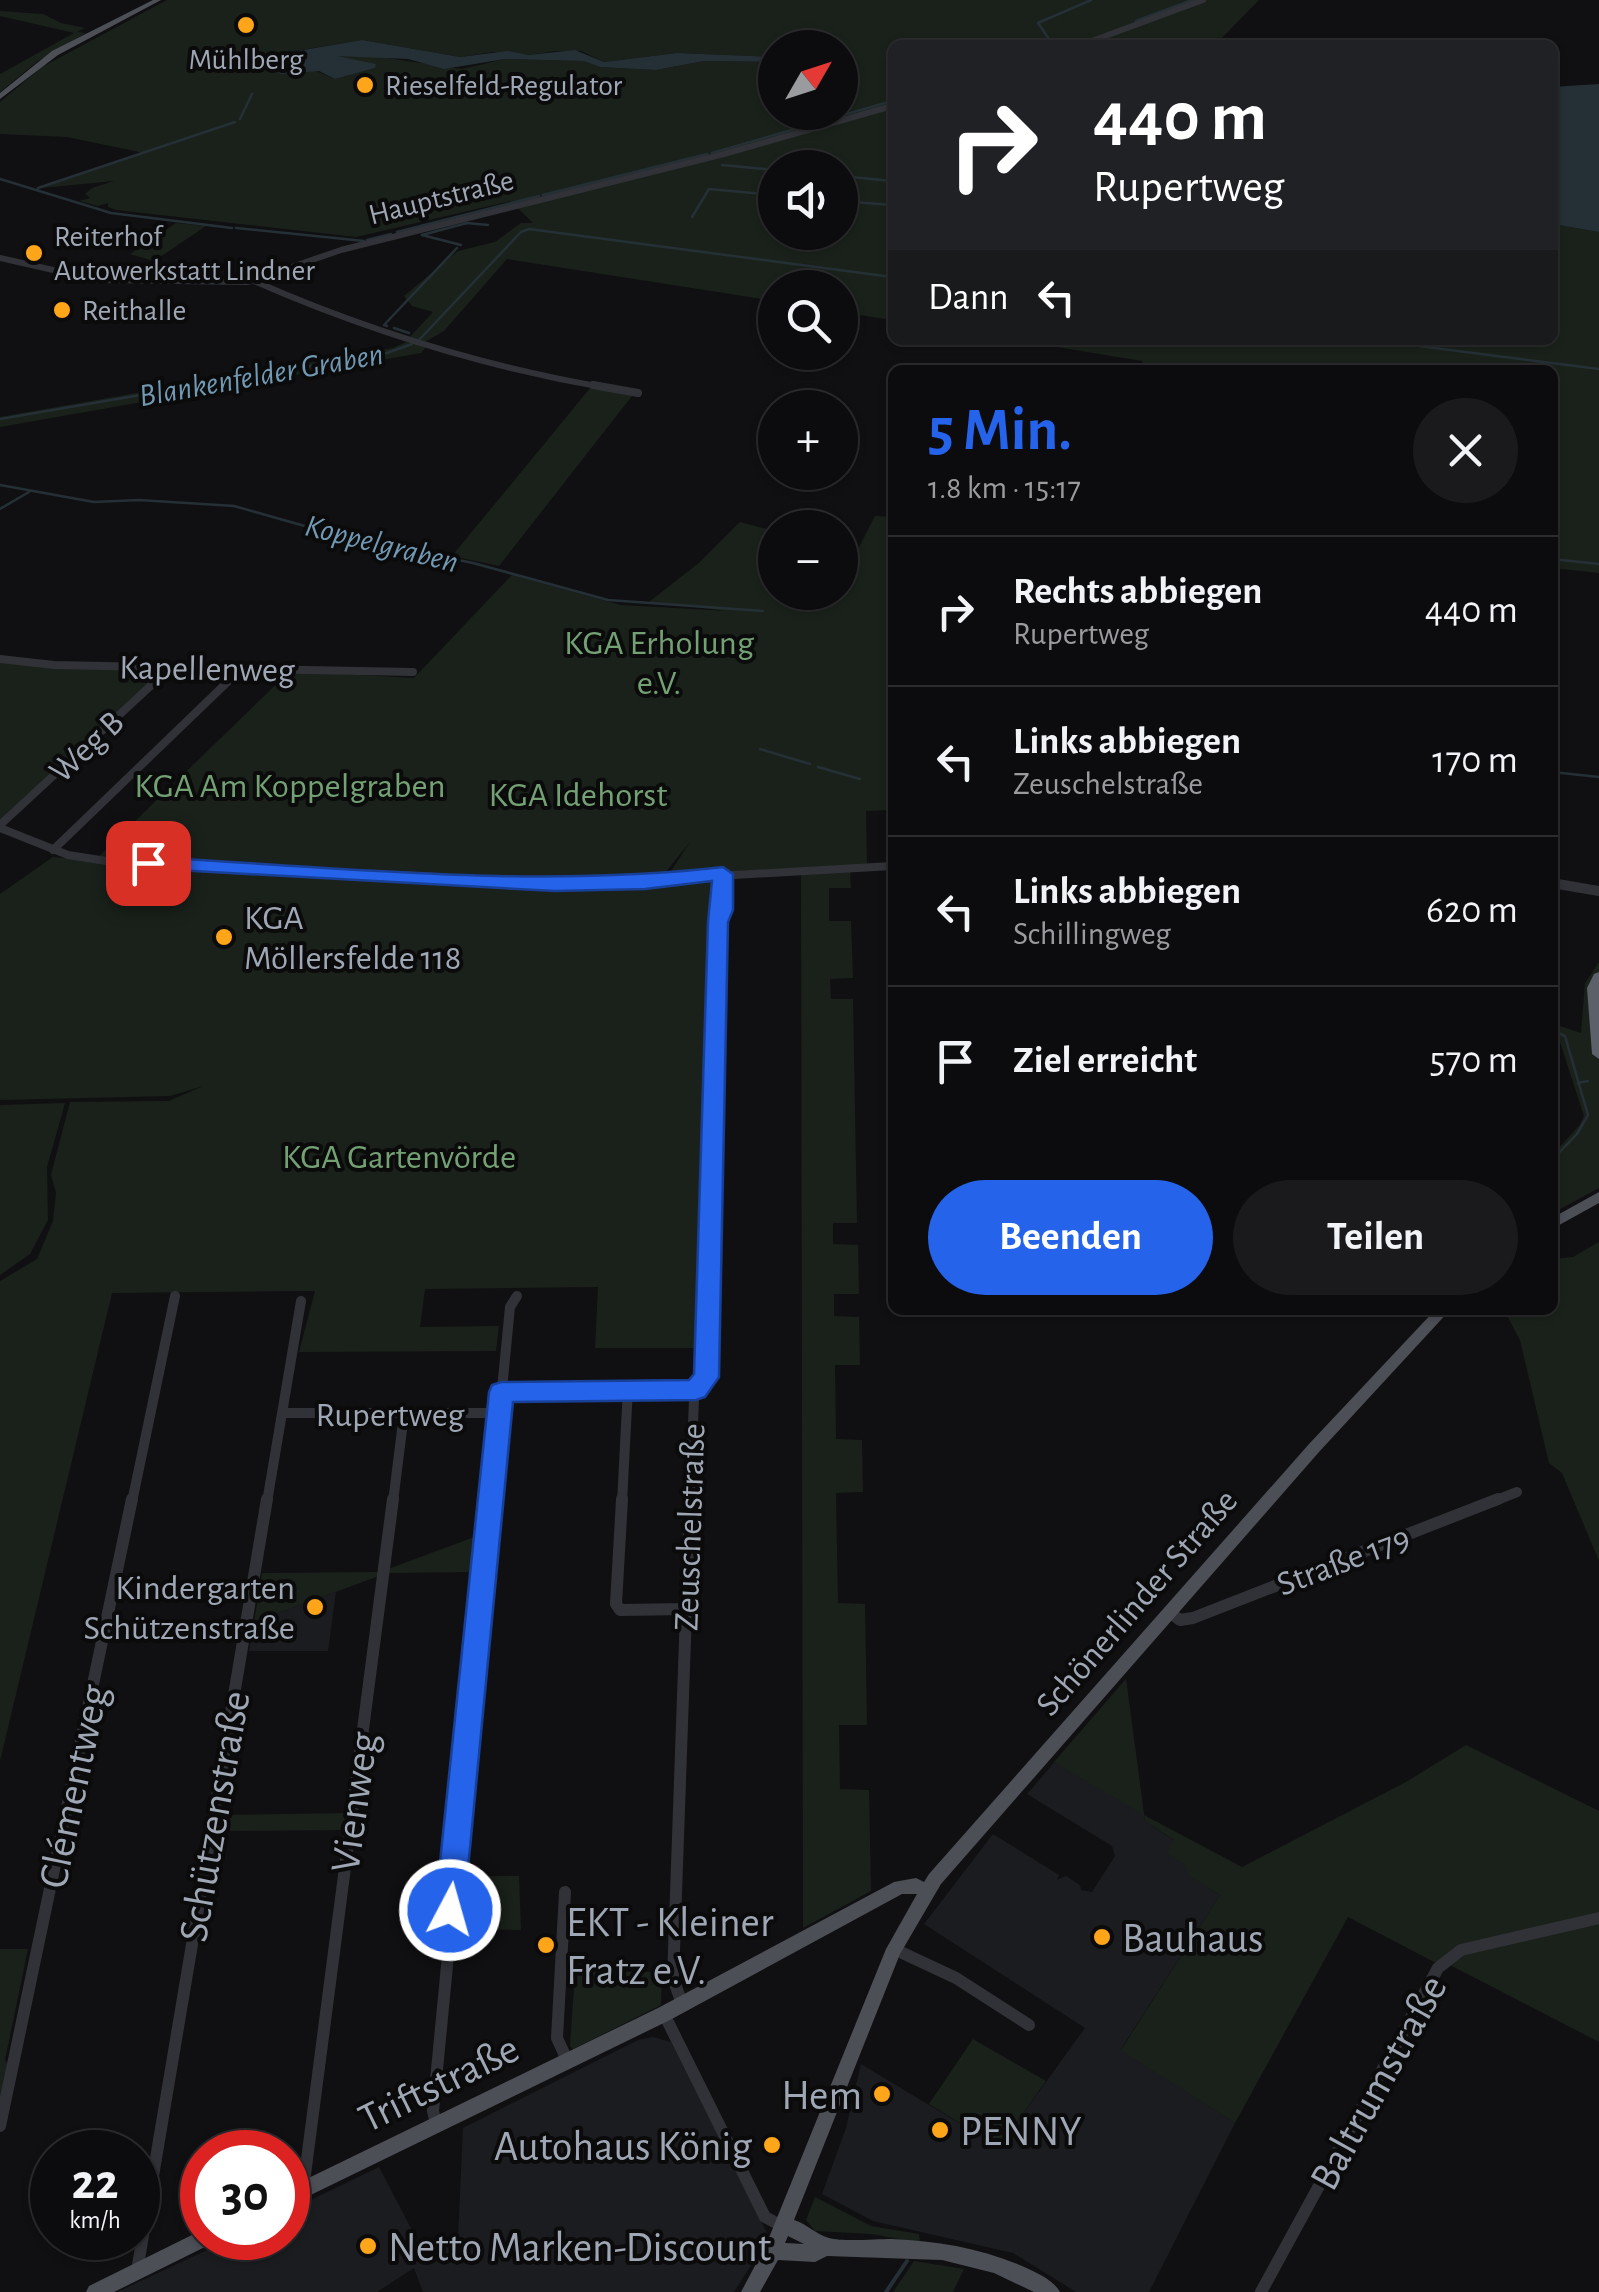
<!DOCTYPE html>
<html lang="de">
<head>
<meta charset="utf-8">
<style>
	body { margin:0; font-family:"Alegreya Sans",sans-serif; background:#1a1a1c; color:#f1f3f6; height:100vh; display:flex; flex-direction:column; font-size:38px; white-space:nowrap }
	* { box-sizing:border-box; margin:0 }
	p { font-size:32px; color:#9a9b9e }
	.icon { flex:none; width:55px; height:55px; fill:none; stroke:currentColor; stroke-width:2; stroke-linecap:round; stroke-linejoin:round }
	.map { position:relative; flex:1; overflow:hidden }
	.sheet { position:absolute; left:888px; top:365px; width:670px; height:950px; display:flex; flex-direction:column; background:#0c0c0e; border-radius:15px; box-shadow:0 2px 8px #0004,0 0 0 2px #2c2c2e }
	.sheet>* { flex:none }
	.guide { position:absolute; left:888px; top:40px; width:670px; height:305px; border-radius:15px; box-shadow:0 2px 8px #0004,0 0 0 2px #2c2c2e; background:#202124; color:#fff; overflow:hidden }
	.needle { width:65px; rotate:51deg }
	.buttons { position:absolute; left:758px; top:30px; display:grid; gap:20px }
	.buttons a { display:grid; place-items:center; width:100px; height:100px; border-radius:50%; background:#0c0c0e; box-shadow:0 2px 8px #0004,0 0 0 2px #2c2c2e; font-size:50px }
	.speed { position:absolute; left:30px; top:2130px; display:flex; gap:20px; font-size:50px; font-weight:700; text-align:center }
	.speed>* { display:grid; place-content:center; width:130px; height:130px; border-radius:50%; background:#0c0c0e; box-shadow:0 2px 8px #0004,0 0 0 2px #2c2c2e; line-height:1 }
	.speed small { font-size:25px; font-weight:400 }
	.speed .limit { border:15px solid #d22; background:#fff; color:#111 }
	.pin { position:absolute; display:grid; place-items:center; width:85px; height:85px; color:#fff; margin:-42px; border-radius:20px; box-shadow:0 5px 15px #0006 }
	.me { position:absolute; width:110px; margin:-55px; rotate:6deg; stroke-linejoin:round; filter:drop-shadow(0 0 8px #0008) }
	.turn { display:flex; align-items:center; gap:35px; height:210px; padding:0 40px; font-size:45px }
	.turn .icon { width:130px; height:130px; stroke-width:2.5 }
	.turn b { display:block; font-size:70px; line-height:85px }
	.then { display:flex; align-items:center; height:95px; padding:0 40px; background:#0003; gap:20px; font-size:38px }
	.round { display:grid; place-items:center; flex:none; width:105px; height:105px; border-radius:52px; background:#1a1a1c }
	.summary { display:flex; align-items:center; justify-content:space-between; height:170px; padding:0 40px }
	h1 { font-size:60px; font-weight:700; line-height:75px; color:#2563eb }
	.primary-button { display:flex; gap:20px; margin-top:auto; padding:20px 40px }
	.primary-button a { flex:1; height:115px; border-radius:60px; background:#2563eb; color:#fff; font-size:40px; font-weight:700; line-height:115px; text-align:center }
	.primary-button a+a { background:#1a1a1c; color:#f1f3f6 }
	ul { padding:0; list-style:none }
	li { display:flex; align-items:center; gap:30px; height:150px; padding:0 40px; border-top:2px solid #2c2c2e }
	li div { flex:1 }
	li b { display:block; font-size:38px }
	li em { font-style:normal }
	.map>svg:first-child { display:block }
	.built { fill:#1b1c1f }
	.green { fill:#1a211a; fill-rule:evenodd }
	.water { fill:#253036 }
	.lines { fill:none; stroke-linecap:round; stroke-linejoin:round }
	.stream-far1 { stroke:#253036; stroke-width:2.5 }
	.stream { stroke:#253036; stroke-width:4 }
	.minor-far3 { stroke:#303237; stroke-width:6 }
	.minor-far2 { stroke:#303237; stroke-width:8 }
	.minor-far1 { stroke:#303237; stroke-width:10 }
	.minor { stroke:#303237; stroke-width:12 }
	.major { fill:#4c4f56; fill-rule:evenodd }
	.highway { fill:#5c6068; fill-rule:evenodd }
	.route { fill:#2563eb; stroke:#184099; stroke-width:2.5 }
	.poi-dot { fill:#ffa51a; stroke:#0b0b0c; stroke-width:4 }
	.labels { text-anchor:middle; stroke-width:8; stroke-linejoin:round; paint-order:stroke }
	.far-poi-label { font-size:30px; fill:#9fa7b4; stroke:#0b0b0c; text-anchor:start }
	.far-street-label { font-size:30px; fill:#9fa7b4; stroke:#0b0b0c }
	.far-water-label { font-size:32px; font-style:italic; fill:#7299b3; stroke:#0b0b0c }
	.park-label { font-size:35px; fill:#74a174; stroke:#0b0b0c }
	.street-label { font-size:35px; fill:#9fa7b4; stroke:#0b0b0c }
	.poi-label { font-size:35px; fill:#9fa7b4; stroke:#0b0b0c; text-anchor:start }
	.near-street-label { font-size:42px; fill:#9fa7b4; stroke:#0b0b0c }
	.near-poi-label { font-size:42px; fill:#9fa7b4; stroke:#0b0b0c; text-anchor:start }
</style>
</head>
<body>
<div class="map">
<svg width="1599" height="2292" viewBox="0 0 1599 2292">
	<rect width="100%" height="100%" fill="#101012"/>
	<path class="built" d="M 336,1592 L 328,1651 L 249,1651 L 254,1622 Z
		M 1126,1679 L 1145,1821 L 1175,1841 L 1190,1876 L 1220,1895 L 1121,2049 L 1235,2123 L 1149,2292 L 1076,2292 L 1013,2253 L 873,2221 L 822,2194 L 846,2128 L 861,2064 L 999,2147 L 1085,2028 L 924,1924 L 993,1834 L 1059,1875 L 1057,1880 L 1066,1876 L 1080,1885 L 1081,1890 L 1092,1892 L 1115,1856 L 1112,1846 L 1027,1794 Z
		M 653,2037 L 671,2042 L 769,2237 L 734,2292 L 423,2292 L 414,2268 L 377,2292 L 117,2292 L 233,2238 L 288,2238 L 288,2211 L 379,2167 L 427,2259 L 458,2238 L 463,2128 L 638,2040 Z"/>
	<path class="green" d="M 167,0 L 1259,0 L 1215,45 L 892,45 L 892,320 L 840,312 L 840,288 L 775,288 L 775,301 L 507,259 L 444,331 L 425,342 L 410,337 L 433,312 L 412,306 L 404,296 L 458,251 L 495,242 L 521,223 L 533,223 L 511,201 L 356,237 L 116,210 L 108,207 L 108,203 L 98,206 L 79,201 L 90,198 L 85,194 L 92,188 L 114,181 L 41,188 L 144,153 L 67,137 L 0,134 L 0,102 L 42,67 ZM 362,40 L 460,57 L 493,52 L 528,55 L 555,51 L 581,51 L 604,62 L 677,53 L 775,57 L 775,48 L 840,48 L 840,112 L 775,112 L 775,62 L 704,61 L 656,70 L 600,67 L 584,61 L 505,59 L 462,69 L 366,55 L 327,56 L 375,68 L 335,79 L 276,54 ZM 775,168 L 840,168 L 840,232 L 775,232 Z
		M 0,11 L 43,14 L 61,23 L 85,28 L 77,32 L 86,33 L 38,61 L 0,92 L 0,74 L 74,33 L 0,16 Z
		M 176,223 L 206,226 L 154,261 L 130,254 Z
		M 1553,224 L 1599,232 L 1599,573 L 1553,568 L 1552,370 L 1144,370 L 1142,361 L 1015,340 L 1552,340 Z
		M 406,342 L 426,347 L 421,353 L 0,427 L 0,417 L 393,348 Z
		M 591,387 L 632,396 L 499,566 L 452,556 Z
		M 875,516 L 892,517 L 892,810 L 866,811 L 867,865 L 669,874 L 690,842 L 660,879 L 716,878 L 704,1348 L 595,1348 L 598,1287 L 425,1289 L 420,1327 L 499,1326 L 496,1351 L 299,1352 L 315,1291 L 112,1293 L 0,1761 L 0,1281 L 37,1259 L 53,1221 L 56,1193 L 51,1175 L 70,1102 L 169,1101 L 203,1086 L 170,1096 L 0,1100 L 0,894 L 53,857 L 109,862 L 99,856 L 290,671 L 414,678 L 512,575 L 621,605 L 728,611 L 649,602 L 700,562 L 740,522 L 775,531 L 775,592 L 840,592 L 840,547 L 857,551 Z
		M 0,662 L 165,669 L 0,821 Z
		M 850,870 L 851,888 L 829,888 L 829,921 L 851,921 L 853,978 L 830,979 L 831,999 L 853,999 L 857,1223 L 833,1223 L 833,1244 L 858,1245 L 859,1294 L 834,1294 L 834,1316 L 859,1317 L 860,1365 L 835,1365 L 836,1439 L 862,1440 L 863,1492 L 836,1493 L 838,1603 L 865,1604 L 867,1725 L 839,1725 L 840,1789 L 869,1790 L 871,1891 L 803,1928 L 801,873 Z
		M 1599,962 L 1599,1188 L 1553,1213 L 1553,1154 L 1579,1126 L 1584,1116 L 1554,1024 L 1581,1033 L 1585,983 Z
		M 65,1103 L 47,1167 L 48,1220 L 30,1254 L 0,1275 L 0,1105 Z
		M 1599,1242 L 1599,1561 L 1562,1473 L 1549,1463 L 1520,1340 L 1504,1310 L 1552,1310 L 1553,1259 L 1573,1257 Z
		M 477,1536 L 473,1572 L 388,1573 L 388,1569 Z
		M 380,1572 L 379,1576 L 254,1622 L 262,1573 Z
		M 1126,1679 L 1144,1815 L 1242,1867 L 1406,1782 L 1466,1745 L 1599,1811 L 1599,1914 L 1436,1963 L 1348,1917 L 1235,2123 L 1121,2050 L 1220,1895 L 1189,1876 L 1184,1864 L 1167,1853 L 1174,1840 L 1145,1821 L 1144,1815 L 1054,1762 Z
		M 348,1813 L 346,1830 L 219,1831 L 222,1815 Z
		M 472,1876 L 519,1876 L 521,1930 L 467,1929 Z
		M 1599,1922 L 1599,2042 L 1448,1964 L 1455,1957 Z
		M 0,1949 L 28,1949 L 5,2060 L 8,2065 L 0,2109 Z
		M 575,1972 L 662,1972 L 661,2005 L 573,2049 L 570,2046 Z
		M 973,2039 L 1046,2081 L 999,2147 L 929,2104 Z
		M 815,2197 L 871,2226 L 919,2234 L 920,2243 L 872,2234 L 815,2231 L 806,2220 Z
		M 914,2261 L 964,2269 L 953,2292 L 893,2292 Z"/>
	<path class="water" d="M 362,40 L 460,57 L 508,51 L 528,55 L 575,50 L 604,62 L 677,53 L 775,57 L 775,62 L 704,61 L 656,70 L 600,67 L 584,61 L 505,59 L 444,69 L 408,59 L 337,56 L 376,64 L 375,68 L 335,79 L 319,71 L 281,74 L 262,64 L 268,56 Z
		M 1599,84 L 1599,232 L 1553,224 L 1552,87 Z"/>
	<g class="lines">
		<path class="stream-far1" d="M 1136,21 L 1192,0
			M 1053,45 L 1038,23 L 1091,0
			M 240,119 L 252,94
			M 712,153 L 892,101
			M 722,165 L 775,170
			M 840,176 L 892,181
			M 0,179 L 111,213 L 232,228
			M 38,188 L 235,122
			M 543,195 L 707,154
			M 840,201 L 892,205
			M 692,217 L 709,189 L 775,195
			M 236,228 L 364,241
			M 397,232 L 539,196
			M 367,240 L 391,234
			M 461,245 L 422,235 L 467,223 L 488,225
			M 387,326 L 384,325 L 457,248
			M 394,328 L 409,333
			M 419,340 L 521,232 L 529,229 L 892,277
			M 1372,340 L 1599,369
			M 0,419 L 387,353 L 412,344
			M 0,485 L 94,502 L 139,500 L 234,506 L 333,534 L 473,563 L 608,600 L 763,611
			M 0,509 L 29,492
			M 1552,559 L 1599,564
			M 760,749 L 810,764
			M 818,767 L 860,779
			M 1552,772 L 1599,777
			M 1552,1030 L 1565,1036 L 1588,1115 L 1577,1134 L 1552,1160
			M 1578,1083 L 1588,1081"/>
		<path class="stream" d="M 886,2292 L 907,2261"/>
		<path class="minor-far3" d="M 1081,45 L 1203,0
			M 0,258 L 97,280 L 248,282 L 341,250 L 724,154 L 892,106
			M 254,281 C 368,331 485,367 608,388"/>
		<path class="minor-far2" d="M 593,385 L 638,393
			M 0,659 L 54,665 L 413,672
			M 0,825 L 171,667
			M 0,828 L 68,855 L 113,862 L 444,879
			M 53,850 L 242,668
			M 665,879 L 892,866
			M 723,879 L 723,874"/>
		<path class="minor-far1" d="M 405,876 C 495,882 591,891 680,876
			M 1552,883 L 1599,891
			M 501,1392 L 696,1390
			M 282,1413 L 499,1413
			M 132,1502 L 175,1296
			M 267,1502 L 301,1301
			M 393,1502 L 404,1414
			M 491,1502 L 510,1307 L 517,1296
			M 622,1502 L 628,1388
			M 690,1502 L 694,1399 L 707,1377 L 718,921 L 723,876
			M 1492,1502 L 1517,1492"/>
		<path class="minor" d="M 622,1499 L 616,1604 L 620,1610 L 686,1609
			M 1169,1612 L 1180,1620 L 1193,1618 L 1498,1499
			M 565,1892 L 557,2038 L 568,2062
			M 894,1949 L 956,1978 L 1029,2025
			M 682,2004 L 673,1978 L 690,1499
			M 664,2014 L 765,2217 L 782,2226
			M 436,2124 L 433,2111 L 492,1499
			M 0,2126 L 132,1499
			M 303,2190 L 393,1499
			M 137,2271 L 267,1499
			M 1261,2292 L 1438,1968 L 1461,1950 L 1599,1918"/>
		<path class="major" d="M 153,0 L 161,0 L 58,55 L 0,99 L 0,93 L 52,51 Z
			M 1599,1192 L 1599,1203 L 1552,1229 L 1552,1218 Z
			M 1435,1310 L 1450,1310 L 1319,1452 L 941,1884 L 900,1954 L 794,2220 C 807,2224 817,2235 829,2238 C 843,2242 876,2239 892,2239 C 938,2241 979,2248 1022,2266 C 1035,2272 1054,2280 1060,2292 L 1034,2292 L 994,2273 L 942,2260 L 827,2256 L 815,2262 L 778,2260 L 760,2292 L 741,2292 L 766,2245 L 886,1949 L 917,1894 L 902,1894 L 670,2020 L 288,2206 L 288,2188 L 658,2008 L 894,1882 L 916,1878 L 924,1882 L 929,1874 L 1309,1444 ZM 788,2236 L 804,2244 L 785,2243 Z
			M 202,2230 L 202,2238 L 214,2238 L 211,2244 L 114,2292 L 86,2292 L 89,2286 Z"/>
		<path class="highway" d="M 1599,972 L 1599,1059 L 1592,1054 L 1587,988 L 1594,974 Z"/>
	</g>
	<path class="route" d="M 148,857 C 339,867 532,889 723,867 L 733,874 L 733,910 L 728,922 L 719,1377 L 705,1397 L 696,1400 L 513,1402 L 464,1910 L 460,1920 L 450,1924 L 439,1920 L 435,1910 L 489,1392 L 492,1385 L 501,1382 L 689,1380 L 694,1374 L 708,922 L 712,881 L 645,889 L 555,891 L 140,868 L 137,863 Z"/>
	<g class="poi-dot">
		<circle cx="246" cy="25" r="10"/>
		<circle cx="365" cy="85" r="10"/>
		<circle cx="34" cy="253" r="10"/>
		<circle cx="62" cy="310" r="10"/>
		<circle cx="224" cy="937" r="10"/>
		<circle cx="315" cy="1607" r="10"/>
		<circle cx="1102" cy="1937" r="10"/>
		<circle cx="546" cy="1945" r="10"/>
		<circle cx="882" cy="2094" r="10"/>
		<circle cx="940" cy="2130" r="10"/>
		<circle cx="772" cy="2145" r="10"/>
		<circle cx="368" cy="2246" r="10"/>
	</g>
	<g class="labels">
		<g class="far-poi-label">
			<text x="246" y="69" text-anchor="middle">Mühlberg</text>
			<text x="385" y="95">Rieselfeld-Regulator</text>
			<text x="54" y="246">Reiterhof<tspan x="54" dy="34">Autowerkstatt Lindner</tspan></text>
			<text x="82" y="320">Reithalle</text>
		</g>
		<g class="far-street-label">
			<text transform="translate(441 197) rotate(-14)" y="10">Hauptstraße</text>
		</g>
		<g class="far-water-label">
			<text transform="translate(261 374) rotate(-10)" y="11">Blankenfelder Graben</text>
			<text transform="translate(382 543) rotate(14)" y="11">Koppelgraben</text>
		</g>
		<g class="park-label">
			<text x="659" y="654">KGA Erholung<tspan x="659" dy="40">e.V.</tspan></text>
			<text x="290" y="797">KGA Am Koppelgraben</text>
			<text x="578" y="806">KGA Idehorst</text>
			<text x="399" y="1168">KGA Gartenvörde</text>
		</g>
		<g class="street-label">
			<text transform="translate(207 668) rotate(1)" y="12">Kapellenweg</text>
			<text transform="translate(86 746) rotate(-43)" y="12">Weg B</text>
			<text x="390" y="1426">Rupertweg</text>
			<text transform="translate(689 1527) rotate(-88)" y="12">Zeuschelstraße</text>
			<text transform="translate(1343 1560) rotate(-21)" y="12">Straße 179</text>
			<text transform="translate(1136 1602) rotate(-49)" y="12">Schönerlinder Straße</text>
		</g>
		<g class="poi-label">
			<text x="244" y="929">KGA<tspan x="244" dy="40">Möllersfelde 118</tspan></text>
			<text x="295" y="1599" text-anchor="end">Kindergarten<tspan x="295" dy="40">Schützenstraße</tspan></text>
		</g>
		<g class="near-street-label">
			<text transform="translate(72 1786) rotate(-78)" y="15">Clémentweg</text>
			<text transform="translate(353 1802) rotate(-82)" y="15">Vienweg</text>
			<text transform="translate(213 1816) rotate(-80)" y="15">Schützenstraße</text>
			<text transform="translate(438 2082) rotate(-26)" y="15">Triftstraße</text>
			<text transform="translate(1377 2082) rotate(-61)" y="15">Baltrumstraße</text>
		</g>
		<g class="near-poi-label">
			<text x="566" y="1936">EKT - Kleiner<tspan x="566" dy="48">Fratz e.V.</tspan></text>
			<text x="1122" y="1952">Bauhaus</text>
			<text x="862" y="2109" text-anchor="end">Hem</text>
			<text x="960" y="2145">PENNY</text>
			<text x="752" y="2160" text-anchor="end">Autohaus König</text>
			<text x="388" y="2261">Netto Marken-Discount</text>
		</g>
	</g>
</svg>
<div class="buttons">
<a><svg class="needle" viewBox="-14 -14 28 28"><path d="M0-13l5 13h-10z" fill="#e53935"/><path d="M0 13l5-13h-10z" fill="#9a9b9e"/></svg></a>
<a><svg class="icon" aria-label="sound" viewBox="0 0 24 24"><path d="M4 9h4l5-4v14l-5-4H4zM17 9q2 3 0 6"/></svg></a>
<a><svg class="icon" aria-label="search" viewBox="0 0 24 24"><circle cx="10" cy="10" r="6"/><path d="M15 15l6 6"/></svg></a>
<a>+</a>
<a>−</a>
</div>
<div class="speed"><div>22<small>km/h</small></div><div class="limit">30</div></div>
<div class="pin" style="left:148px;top:863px;background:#d93025"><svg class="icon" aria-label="arrive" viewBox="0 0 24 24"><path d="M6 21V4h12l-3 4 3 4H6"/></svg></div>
<svg class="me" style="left:450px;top:1910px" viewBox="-20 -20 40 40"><circle r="17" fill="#2563eb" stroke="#fff" stroke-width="3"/><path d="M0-11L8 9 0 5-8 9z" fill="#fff"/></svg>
<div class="guide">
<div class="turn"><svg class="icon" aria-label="right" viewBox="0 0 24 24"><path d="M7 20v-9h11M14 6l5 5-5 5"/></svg><div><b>440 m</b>Rupertweg</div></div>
<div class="then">Dann<svg class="icon" aria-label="left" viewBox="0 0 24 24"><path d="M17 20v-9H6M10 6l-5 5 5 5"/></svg></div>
</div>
<section class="sheet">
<div class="summary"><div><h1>5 Min.</h1><p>1.8 km · 15:17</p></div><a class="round"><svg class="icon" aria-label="close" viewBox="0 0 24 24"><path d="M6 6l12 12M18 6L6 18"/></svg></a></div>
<ul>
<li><svg class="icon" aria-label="right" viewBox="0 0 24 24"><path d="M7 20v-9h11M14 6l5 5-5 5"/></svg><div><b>Rechts abbiegen</b><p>Rupertweg</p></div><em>440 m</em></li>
<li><svg class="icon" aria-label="left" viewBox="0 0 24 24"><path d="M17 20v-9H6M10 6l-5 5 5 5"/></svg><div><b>Links abbiegen</b><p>Zeuschelstraße</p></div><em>170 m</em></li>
<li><svg class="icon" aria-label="left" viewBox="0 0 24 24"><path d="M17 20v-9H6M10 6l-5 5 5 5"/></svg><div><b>Links abbiegen</b><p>Schillingweg</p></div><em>620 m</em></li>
<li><svg class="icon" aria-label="arrive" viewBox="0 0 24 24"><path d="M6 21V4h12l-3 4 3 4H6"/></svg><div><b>Ziel erreicht</b></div><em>570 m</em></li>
</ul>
<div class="primary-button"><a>Beenden</a><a>Teilen</a></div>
</section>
</div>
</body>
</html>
